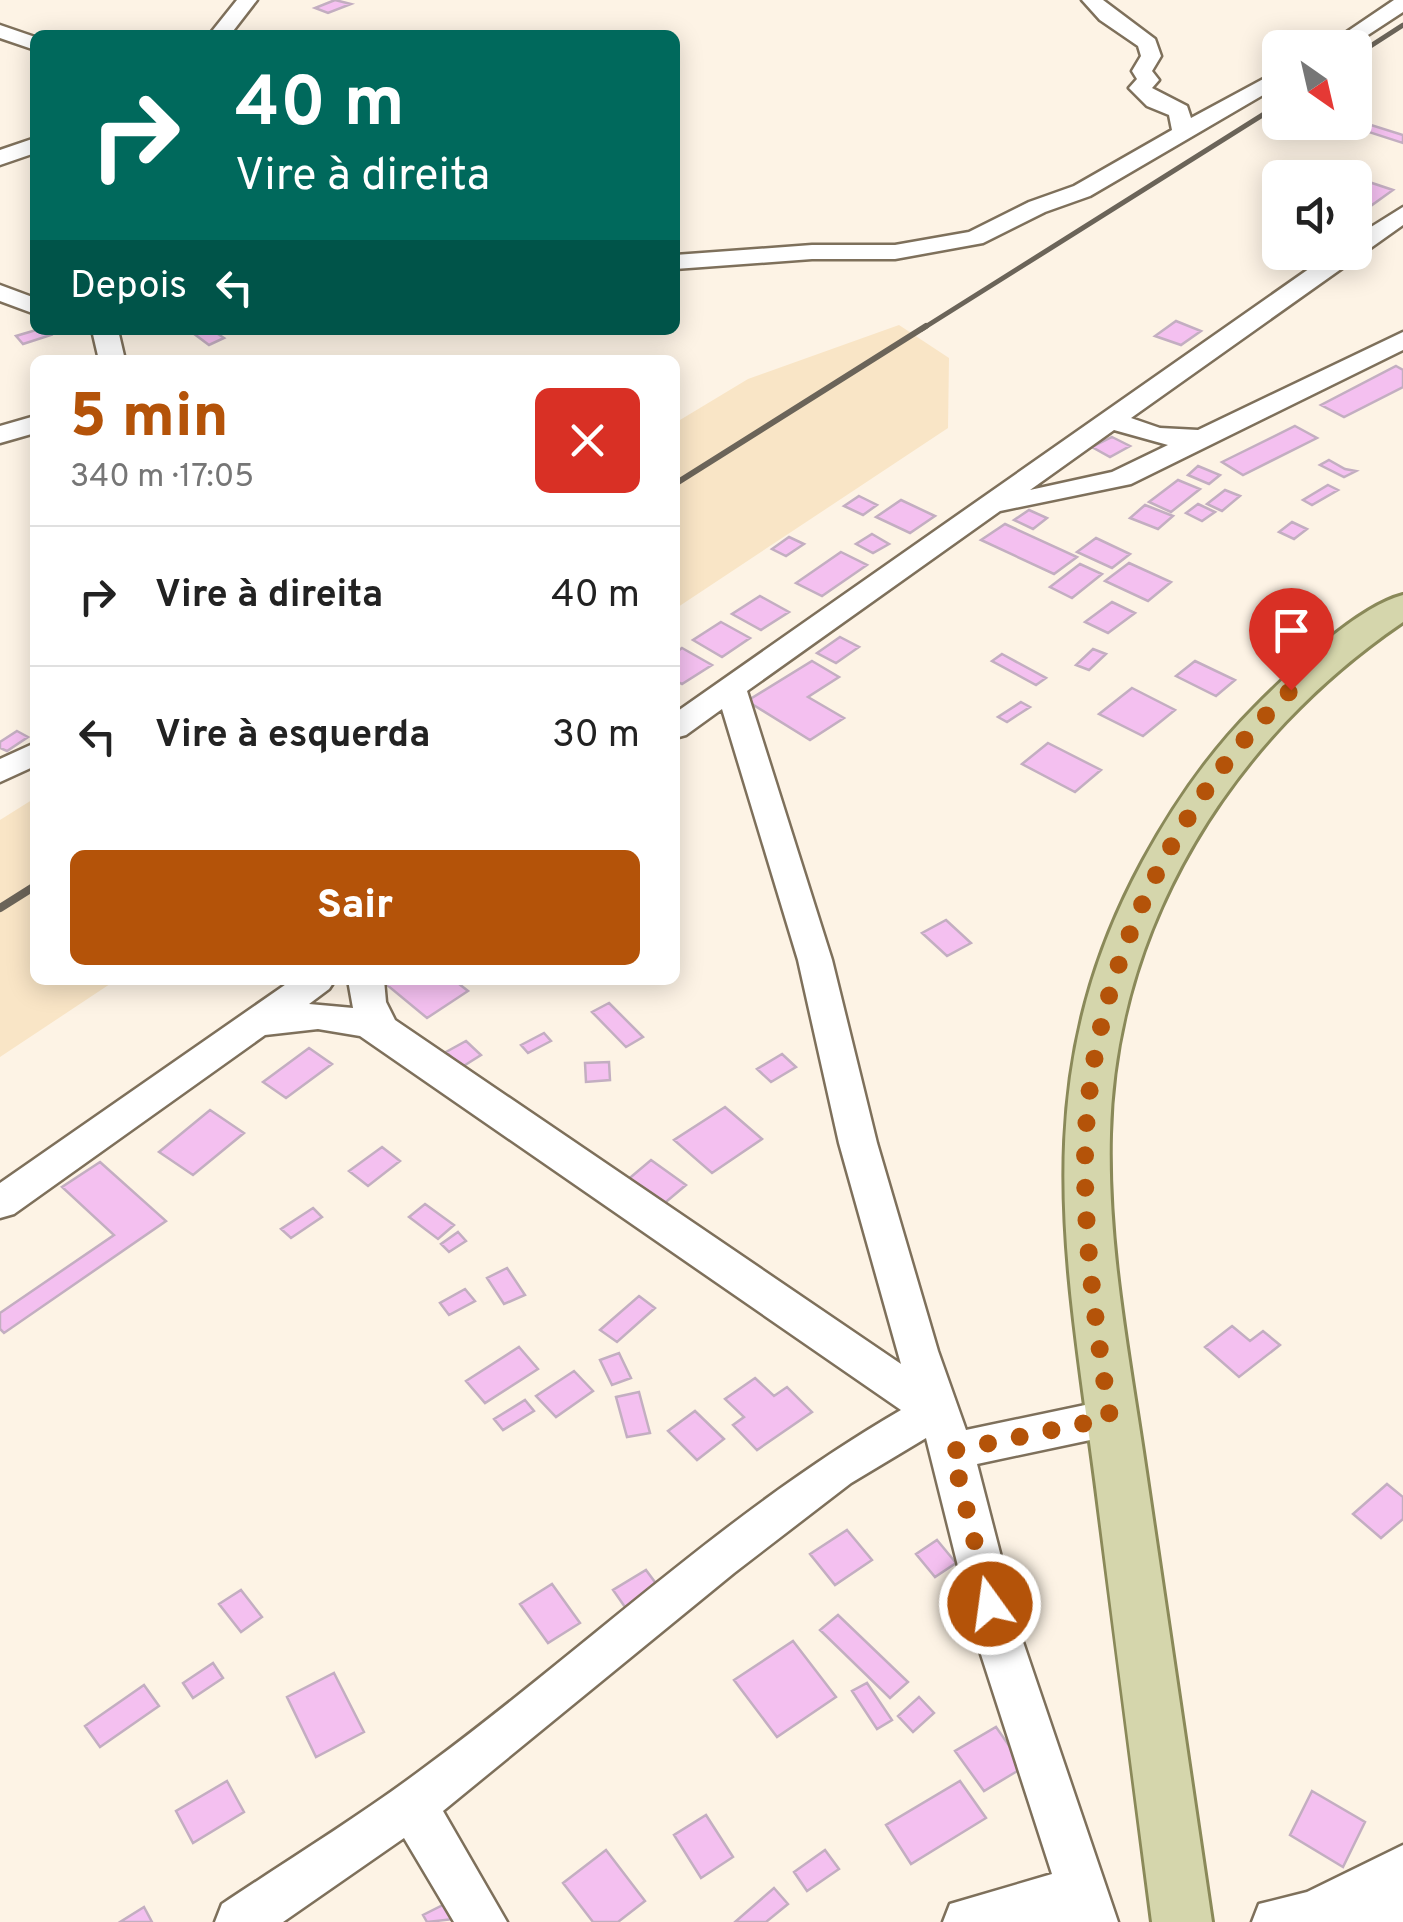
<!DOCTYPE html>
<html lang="pt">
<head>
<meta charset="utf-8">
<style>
	body { margin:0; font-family:Overpass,sans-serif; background:#f2f2f2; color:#222; height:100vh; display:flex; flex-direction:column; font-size:38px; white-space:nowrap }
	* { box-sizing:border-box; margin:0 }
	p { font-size:32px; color:#767676 }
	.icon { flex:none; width:55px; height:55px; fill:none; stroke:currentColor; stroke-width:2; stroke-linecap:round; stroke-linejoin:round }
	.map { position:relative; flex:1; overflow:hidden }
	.side { position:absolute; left:30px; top:355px; width:650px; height:630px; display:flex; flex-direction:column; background:#fff; border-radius:15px; box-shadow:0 5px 25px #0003 }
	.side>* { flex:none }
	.guide { position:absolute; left:30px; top:30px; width:650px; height:305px; border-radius:15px; box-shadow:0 5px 25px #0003; background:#00695c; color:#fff; overflow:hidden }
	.needle { width:65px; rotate:146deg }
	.fabs { position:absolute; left:1262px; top:30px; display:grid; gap:20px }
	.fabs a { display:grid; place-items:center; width:110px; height:110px; border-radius:15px; background:#fff; box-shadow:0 5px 25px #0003; font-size:50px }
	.pin { position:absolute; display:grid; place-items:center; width:85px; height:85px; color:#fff; margin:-102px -42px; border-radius:50% 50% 50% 0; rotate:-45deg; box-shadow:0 0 10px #0007 }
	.pin .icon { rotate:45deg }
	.me { position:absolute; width:110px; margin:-55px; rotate:346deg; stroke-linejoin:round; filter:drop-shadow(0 0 8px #0008) }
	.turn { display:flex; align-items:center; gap:35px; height:210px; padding:0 40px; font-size:45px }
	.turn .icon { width:130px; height:130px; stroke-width:2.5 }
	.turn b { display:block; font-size:70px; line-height:85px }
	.then { display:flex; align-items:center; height:95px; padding:0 40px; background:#0003; gap:20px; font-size:38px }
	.round { display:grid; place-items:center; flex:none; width:105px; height:105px; border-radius:15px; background:#f2f2f2 }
	.summary { display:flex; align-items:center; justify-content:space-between; height:170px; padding:0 40px }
	h1 { font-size:60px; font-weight:800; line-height:75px; color:#b45309 }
	.button { display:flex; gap:20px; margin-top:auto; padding:20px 40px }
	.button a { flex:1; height:115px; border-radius:15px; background:#b45309; color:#fff; font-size:40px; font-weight:800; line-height:115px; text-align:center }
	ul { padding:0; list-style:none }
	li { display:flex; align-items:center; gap:30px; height:140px; padding:0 40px; border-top:2px solid #e0e0e0 }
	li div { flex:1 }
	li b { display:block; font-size:38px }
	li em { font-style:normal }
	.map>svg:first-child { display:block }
	.built { fill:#f9e5c6 }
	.building { fill:#f4c0f0; stroke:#c3aec1; stroke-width:2.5 }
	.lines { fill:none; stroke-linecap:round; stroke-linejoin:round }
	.minor-casing { stroke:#7e705b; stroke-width:5 }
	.major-casing { stroke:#8a8959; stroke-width:6 }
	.minor { fill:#fff; fill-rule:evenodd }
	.major { fill:#d5d6ac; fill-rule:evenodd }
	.rail-far2 { stroke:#6b6459; stroke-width:5 }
	.rail-far1 { stroke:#6b6459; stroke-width:6 }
	.rail { stroke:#6b6459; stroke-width:8 }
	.route { stroke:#b45309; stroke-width:18; stroke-dasharray:0 32.4 }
</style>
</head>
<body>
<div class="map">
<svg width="1403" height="1922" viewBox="0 0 1403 1922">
	<rect width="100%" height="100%" fill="#fdf3e5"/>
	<path class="built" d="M 899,325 L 949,358 L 948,428 L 675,609 L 675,423 L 748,379 Z
		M 35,798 L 35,980 L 116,980 L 0,1057 L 0,820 Z"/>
	<path class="building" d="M 335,0 L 351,4 L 328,13 L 315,8 Z
		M 1355,120 L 1403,135 L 1403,143 L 1347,125 Z
		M 1363,180 L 1393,190 L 1372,205 L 1355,199 L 1355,186 Z
		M 1176,321 L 1201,331 L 1181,345 L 1155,336 Z
		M 36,330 L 46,330 L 51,335 L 23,344 L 16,336 Z
		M 201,330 L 212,330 L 224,338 L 209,345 L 193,333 Z
		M 1396,366 L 1403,370 L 1403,387 L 1344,417 L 1321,405 Z
		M 1295,426 L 1317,438 L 1243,475 L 1222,462 Z
		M 1112,437 L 1130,446 L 1110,457 L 1092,447 Z
		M 1329,460 L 1345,469 L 1356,471 L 1344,477 L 1320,465 Z
		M 1198,466 L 1220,475 L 1209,484 L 1188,475 Z
		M 1178,480 L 1200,489 L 1171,512 L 1149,502 Z
		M 1328,485 L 1338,490 L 1312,505 L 1303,500 Z
		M 1225,490 L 1240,496 L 1222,511 L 1207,504 Z
		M 859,496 L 877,505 L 863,515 L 844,506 Z
		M 901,500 L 935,516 L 910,533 L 876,517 Z
		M 1198,504 L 1215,512 L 1202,521 L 1186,513 Z
		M 1145,505 L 1173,516 L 1158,529 L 1130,518 Z
		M 1029,510 L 1047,518 L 1033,529 L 1014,520 Z
		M 1292,522 L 1307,529 L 1294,539 L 1279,532 Z
		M 1005,524 L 1077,557 L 1054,574 L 981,540 Z
		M 872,534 L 889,544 L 873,553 L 856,544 Z
		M 789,537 L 804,544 L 786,556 L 772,549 Z
		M 1096,538 L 1130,554 L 1112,568 L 1077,552 Z
		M 841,552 L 867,565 L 822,596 L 796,583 Z
		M 1129,563 L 1171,582 L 1148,601 L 1105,581 Z
		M 1080,564 L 1102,574 L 1072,598 L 1050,587 Z
		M 760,596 L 789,612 L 761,630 L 732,614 Z
		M 1112,602 L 1135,613 L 1108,633 L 1085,622 Z
		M 721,622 L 750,638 L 722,657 L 693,640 Z
		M 840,637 L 859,647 L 836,663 L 817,653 Z
		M 682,648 L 712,665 L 682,684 L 675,680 L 675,653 Z
		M 1093,649 L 1106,654 L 1089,670 L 1076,665 Z
		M 1002,654 L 1046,678 L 1036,685 L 992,661 Z
		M 812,661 L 839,677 L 808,697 L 844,718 L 810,740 L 747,701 Z
		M 1195,661 L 1235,680 L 1216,696 L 1176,676 Z
		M 1132,688 L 1175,710 L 1143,736 L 1099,714 Z
		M 1021,702 L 1030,707 L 1007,722 L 998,717 Z
		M 17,731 L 28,737 L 7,751 L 0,748 L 0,742 Z
		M 1048,743 L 1101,770 L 1075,792 L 1022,764 Z
		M 946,920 L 971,943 L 947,956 L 922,933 Z
		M 395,980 L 454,980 L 468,991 L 427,1018 L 387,985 Z
		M 609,1003 L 643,1037 L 626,1047 L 592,1012 Z
		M 544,1033 L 551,1041 L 528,1053 L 521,1045 Z
		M 466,1041 L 481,1055 L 462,1067 L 446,1052 Z
		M 309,1048 L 332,1064 L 286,1098 L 263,1082 Z
		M 782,1054 L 796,1067 L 771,1082 L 757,1069 Z
		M 609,1062 L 610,1080 L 586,1082 L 585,1063 Z
		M 725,1107 L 762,1139 L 712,1173 L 674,1140 Z
		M 210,1110 L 244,1133 L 193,1175 L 159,1152 Z
		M 382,1147 L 400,1161 L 368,1186 L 349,1171 Z
		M 651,1160 L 686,1185 L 660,1207 L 625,1182 Z
		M 100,1162 L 166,1221 L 4,1333 L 0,1329 L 0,1313 L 114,1235 L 62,1187 Z
		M 425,1204 L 454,1225 L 438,1239 L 409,1217 Z
		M 313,1208 L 322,1217 L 291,1238 L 281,1229 Z
		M 458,1232 L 466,1241 L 449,1252 L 441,1244 Z
		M 507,1268 L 525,1295 L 504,1304 L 487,1278 Z
		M 465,1289 L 475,1301 L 449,1315 L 440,1303 Z
		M 639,1296 L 655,1308 L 617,1342 L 600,1330 Z
		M 1232,1326 L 1250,1341 L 1263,1331 L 1280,1345 L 1239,1377 L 1205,1347 Z
		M 519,1347 L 538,1369 L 485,1403 L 466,1381 Z
		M 619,1353 L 631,1378 L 612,1385 L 600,1360 Z
		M 574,1371 L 593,1391 L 556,1417 L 536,1396 Z
		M 755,1378 L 774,1396 L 787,1387 L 812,1412 L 757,1450 L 733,1425 L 744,1417 L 725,1399 Z
		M 639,1392 L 650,1433 L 627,1437 L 616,1397 Z
		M 525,1400 L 534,1411 L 503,1430 L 494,1419 Z
		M 695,1411 L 724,1439 L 697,1460 L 668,1431 Z
		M 1387,1484 L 1403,1497 L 1403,1519 L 1381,1538 L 1353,1514 Z
		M 847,1530 L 872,1560 L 835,1585 L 810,1554 Z
		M 937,1540 L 956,1563 L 935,1577 L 916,1554 Z
		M 646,1570 L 666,1597 L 632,1617 L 613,1590 Z
		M 552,1584 L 580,1623 L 548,1643 L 520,1604 Z
		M 241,1590 L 262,1617 L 241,1632 L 219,1604 Z
		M 838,1615 L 908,1682 L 890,1698 L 820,1630 Z
		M 793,1641 L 836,1697 L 777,1737 L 734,1680 Z
		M 213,1663 L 223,1678 L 193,1698 L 183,1683 Z
		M 334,1673 L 364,1732 L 316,1757 L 287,1697 Z
		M 867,1683 L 892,1720 L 877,1729 L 852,1691 Z
		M 144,1685 L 159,1706 L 100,1747 L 85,1726 Z
		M 919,1697 L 934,1713 L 913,1732 L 898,1716 Z
		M 996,1727 L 1024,1767 L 984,1791 L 955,1751 Z
		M 227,1781 L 244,1812 L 193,1843 L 176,1811 Z
		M 960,1781 L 986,1818 L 911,1864 L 886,1825 Z
		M 1312,1791 L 1365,1822 L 1343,1867 L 1290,1835 Z
		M 706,1815 L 733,1857 L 701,1878 L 674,1835 Z
		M 606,1850 L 645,1901 L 618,1922 L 593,1922 L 563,1883 Z
		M 825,1850 L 839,1869 L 807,1891 L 794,1872 Z
		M 774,1888 L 788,1904 L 766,1922 L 735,1922 Z
		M 447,1903 L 454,1919 L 427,1922 L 423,1915 Z
		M 144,1907 L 152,1922 L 120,1922 Z"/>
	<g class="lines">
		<g class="minor-casing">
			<path id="minor" d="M 237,0 L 257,0 L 230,35 L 209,35 Z
				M 1082,0 L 1103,0 L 1155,39 L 1161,56 L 1152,71 L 1159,80 L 1152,88 L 1187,106 L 1191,118 L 1280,70 L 1280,85 L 1090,196 L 1045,212 L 983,243 L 895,259 L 812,259 L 675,269 L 675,255 L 812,245 L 895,245 L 969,232 L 1029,202 L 1074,186 L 1172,130 L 1169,115 L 1147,106 L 1129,88 L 1137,79 L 1132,71 L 1141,56 L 1138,46 L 1100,20 Z
				M 1394,0 L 1403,0 L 1403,12 L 1348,48 L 1323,48 Z
				M 0,25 L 35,37 L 35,50 L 0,38 Z
				M 35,138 L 35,153 L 0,165 L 0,150 Z
				M 1403,207 L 1403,225 L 1131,418 L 1160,428 L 1198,430 L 1403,332 L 1403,350 L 1131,484 L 1000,511 L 747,691 L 832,960 L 877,1143 L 938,1351 L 966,1430 L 1109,1400 L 1124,1405 L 1130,1418 L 1124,1431 L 1109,1436 L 977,1464 L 1023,1642 L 1118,1922 L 943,1922 L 950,1904 L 1052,1874 L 977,1642 L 926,1438 L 851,1483 L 734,1573 L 443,1811 L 507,1922 L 454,1922 L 404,1838 L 283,1922 L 215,1922 L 222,1904 C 291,1858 363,1814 429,1764 C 590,1645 727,1511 901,1410 L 360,1036 L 318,1029 L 265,1035 L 14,1214 L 0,1218 L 0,1183 L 292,980 L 335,980 L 329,989 L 309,1004 L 353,1008 L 348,980 L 384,980 L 386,1002 L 395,1020 L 901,1364 L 839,1143 L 798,960 L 722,709 L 686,735 L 675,738 L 675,713 L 1333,252 L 1355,252 L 1355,237 ZM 1114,430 L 1168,445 L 1112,472 L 1030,490 Z
				M 0,285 L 35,298 L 35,314 L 0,301 Z
				M 92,330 L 118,330 L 125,360 L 99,360 Z
				M 35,416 L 35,433 L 0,443 L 0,426 Z
				M 35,743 L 35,766 L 0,782 L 0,759 Z
				M 1403,1845 L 1403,1922 L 1252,1922 L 1259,1904 L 1307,1892 Z"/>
		</g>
		<g class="major-casing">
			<path id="major" d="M 1403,595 L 1403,622 C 1232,738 1115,925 1110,1134 C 1107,1248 1130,1360 1146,1472 C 1168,1622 1190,1772 1212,1922 L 1152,1922 C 1133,1777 1114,1632 1096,1487 C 1066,1257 1026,1077 1143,861 C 1173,806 1209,753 1254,708 C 1288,674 1356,607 1403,595 Z"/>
		</g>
		<use href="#minor" class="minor"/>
		<use href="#major" class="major"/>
		<path class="rail-far2" d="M 1355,56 L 1403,25
			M 922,329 L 1280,104"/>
		<path class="rail-far1" d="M 675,484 L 926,326"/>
		<path class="rail" d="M 0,908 L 35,886"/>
	</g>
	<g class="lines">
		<path class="route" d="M 990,1604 L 952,1451 L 1110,1418 C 1097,1335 1085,1251 1085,1167 C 1084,992 1165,811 1291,690"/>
	</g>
</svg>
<div class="fabs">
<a><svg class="needle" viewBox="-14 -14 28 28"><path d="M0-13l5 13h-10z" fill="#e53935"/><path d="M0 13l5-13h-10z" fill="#767676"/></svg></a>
<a><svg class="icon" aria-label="sound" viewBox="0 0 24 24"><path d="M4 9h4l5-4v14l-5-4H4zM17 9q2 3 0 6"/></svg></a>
</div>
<div class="pin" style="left:1291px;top:690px;background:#d93025"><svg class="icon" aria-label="arrive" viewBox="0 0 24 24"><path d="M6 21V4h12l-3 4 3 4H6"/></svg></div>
<svg class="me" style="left:990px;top:1604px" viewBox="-20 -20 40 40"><circle r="17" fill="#b45309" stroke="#fff" stroke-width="3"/><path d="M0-11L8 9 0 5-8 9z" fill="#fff"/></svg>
<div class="guide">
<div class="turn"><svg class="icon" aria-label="right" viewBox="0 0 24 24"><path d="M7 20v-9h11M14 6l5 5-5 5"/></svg><div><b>40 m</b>Vire à direita</div></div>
<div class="then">Depois<svg class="icon" aria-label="left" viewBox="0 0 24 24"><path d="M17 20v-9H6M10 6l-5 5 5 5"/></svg></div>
</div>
<section class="side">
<div class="summary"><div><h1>5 min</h1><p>340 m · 17:05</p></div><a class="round" style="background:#d93025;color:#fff"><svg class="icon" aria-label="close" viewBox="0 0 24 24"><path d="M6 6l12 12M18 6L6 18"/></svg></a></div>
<ul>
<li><svg class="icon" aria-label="right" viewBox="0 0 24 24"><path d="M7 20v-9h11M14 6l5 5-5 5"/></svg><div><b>Vire à direita</b></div><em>40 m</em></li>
<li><svg class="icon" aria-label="left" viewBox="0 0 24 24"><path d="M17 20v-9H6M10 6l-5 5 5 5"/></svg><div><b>Vire à esquerda</b></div><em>30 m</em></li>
</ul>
<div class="button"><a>Sair</a></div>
</section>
</div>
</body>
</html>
